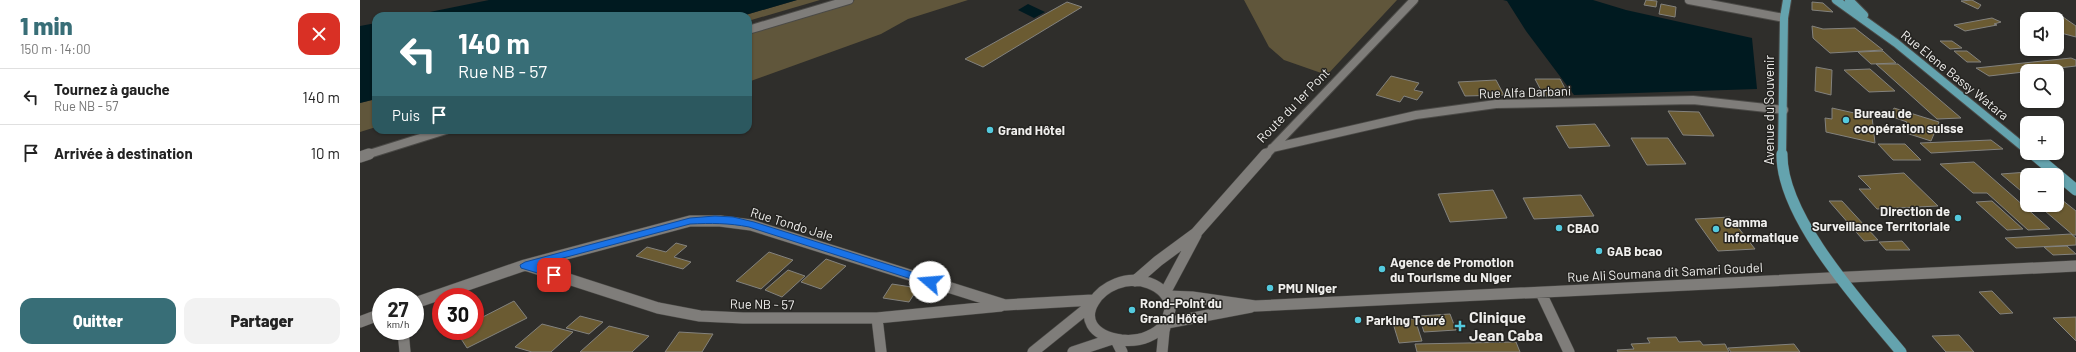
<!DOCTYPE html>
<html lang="fr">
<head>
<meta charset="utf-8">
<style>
	body { margin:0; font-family:Barlow,sans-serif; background:#f2f2f2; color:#222; height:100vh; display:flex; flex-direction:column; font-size:15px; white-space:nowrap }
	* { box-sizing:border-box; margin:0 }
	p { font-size:13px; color:#767676 }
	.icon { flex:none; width:22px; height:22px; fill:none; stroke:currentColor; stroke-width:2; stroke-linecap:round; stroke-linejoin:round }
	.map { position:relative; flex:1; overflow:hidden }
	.drawer { display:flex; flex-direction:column; background:#fff; width:360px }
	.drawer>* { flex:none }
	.banner { position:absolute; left:12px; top:12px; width:380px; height:122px; border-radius:12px; box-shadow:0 1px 3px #0004; background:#386e77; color:#fff; overflow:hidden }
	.controls { position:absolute; left:1660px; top:12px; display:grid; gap:8px }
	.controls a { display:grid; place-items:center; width:44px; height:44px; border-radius:8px; background:#fff; box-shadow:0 1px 3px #0004; font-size:20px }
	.speed { position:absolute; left:12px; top:288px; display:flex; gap:8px; font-size:20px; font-weight:700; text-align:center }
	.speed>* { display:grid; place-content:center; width:52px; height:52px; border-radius:50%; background:#fff; box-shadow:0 1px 3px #0004; line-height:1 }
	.speed small { font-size:10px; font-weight:400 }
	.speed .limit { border:6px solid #d22; background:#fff; color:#111 }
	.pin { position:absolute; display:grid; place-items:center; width:34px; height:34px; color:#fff; margin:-17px; border-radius:8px; box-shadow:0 2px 6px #0006 }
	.me { position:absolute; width:44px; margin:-22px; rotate:288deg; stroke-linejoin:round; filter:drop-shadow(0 0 3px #0008) }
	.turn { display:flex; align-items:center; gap:14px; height:84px; padding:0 20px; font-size:18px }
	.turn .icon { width:52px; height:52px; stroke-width:2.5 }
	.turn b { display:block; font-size:28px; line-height:34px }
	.then { display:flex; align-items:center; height:38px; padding:0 20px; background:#0003; gap:8px; font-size:15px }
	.round { display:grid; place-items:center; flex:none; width:42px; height:42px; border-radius:12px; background:#f2f2f2 }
	.overview { display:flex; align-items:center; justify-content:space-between; height:68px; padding:0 20px }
	h1 { font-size:24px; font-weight:800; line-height:30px; color:#386e77 }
	.button { display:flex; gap:8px; margin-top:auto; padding:8px 20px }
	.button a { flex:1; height:46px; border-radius:12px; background:#386e77; color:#fff; font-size:16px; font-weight:800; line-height:46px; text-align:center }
	.button a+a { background:#f2f2f2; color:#222 }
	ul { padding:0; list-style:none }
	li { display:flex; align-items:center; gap:12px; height:56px; padding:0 20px; border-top:1px solid #e0e0e0 }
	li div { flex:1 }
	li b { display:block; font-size:15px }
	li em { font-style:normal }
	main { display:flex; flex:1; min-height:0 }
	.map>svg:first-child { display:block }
	.green { fill:#60563b }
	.water { fill:#001a20 }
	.building { fill:#6b5b32; stroke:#83827e }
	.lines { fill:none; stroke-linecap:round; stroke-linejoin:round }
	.minor-far1-casing { stroke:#4b4a47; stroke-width:10 }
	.minor-casing { stroke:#4b4a47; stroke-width:12 }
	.major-far1-casing { stroke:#4b4a47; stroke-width:10 }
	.major-casing { stroke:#4b4a47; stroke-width:12 }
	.minor-far1 { stroke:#7f7d7a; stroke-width:8 }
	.minor { stroke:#7f7d7a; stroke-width:11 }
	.major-far1 { stroke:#64a3ae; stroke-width:8 }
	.major { stroke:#64a3ae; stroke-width:11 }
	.route { fill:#1a73e8; stroke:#114b97 }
	.poi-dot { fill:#54cade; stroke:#252421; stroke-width:1.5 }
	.labels { text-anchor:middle; stroke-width:3; stroke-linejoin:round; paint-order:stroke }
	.street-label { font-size:13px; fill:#efeeec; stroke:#252421 }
	.poi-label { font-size:13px; font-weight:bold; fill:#efeeec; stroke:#252421; text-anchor:start }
	.near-poi-label { font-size:16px; font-weight:bold; fill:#efeeec; stroke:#252421; text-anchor:start }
</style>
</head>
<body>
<main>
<section class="drawer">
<div class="overview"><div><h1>1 min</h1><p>150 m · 14:00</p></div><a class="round" style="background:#d93025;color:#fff"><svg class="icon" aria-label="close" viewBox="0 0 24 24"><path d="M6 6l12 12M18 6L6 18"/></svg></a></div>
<ul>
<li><svg class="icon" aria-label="left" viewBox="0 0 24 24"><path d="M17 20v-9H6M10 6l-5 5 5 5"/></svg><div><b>Tournez à gauche</b><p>Rue NB - 57</p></div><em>140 m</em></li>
<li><svg class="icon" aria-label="arrive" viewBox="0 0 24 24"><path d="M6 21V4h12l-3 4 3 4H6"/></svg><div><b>Arrivée à destination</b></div><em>10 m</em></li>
</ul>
<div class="button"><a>Quitter</a><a>Partager</a></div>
</section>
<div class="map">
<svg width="1716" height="352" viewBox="0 0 1716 352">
	<rect width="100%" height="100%" fill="#2f2e2b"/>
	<path class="green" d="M 437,0 L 460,0 L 388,21 L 388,16 L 382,16 Z
		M 495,0 L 608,0 L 548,19 L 521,34 L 388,82 L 388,34 L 461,9 Z
		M 884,0 L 1037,0 L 967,75 L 924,60 L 909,47 Z
		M 16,99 L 16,127 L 0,132 L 0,103 Z"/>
	<path class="water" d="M 129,0 L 437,0 L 382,16 L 50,16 Z
		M 1143,0 L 1233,0 L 1266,10 L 1392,38 L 1397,89 L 1214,95 L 1166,31 L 1147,1 Z
		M 668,4 L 685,12 L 674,18 L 658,10 Z
		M 16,23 L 16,99 L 0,103 L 0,26 Z"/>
	<path class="building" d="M 1286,0 L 1297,1 L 1296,7 L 1284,5 Z
		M 1612,0 L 1621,5 L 1618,9 L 1601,1 Z
		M 707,2 L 722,7 L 623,67 L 605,59 Z
		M 1452,2 L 1463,3 L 1473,12 L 1452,10 Z
		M 1301,4 L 1316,7 L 1315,17 L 1299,14 Z
		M 1671,16 L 1703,17 L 1716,26 L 1716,37 L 1697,32 L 1697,19 L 1674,19 Z
		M 1632,18 L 1641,22 L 1634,24 L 1637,25 L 1605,31 L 1594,25 Z
		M 1452,26 L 1463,29 L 1495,28 L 1523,50 L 1470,53 L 1453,38 Z
		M 1580,41 L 1592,41 L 1602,48 L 1590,49 Z
		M 1523,51 L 1536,63 L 1511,64 L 1498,52 Z
		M 1594,51 L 1607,51 L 1621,62 L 1607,62 Z
		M 1711,58 L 1716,60 L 1716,66 L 1629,76 L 1616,68 Z
		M 1516,64 L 1538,64 L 1601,118 L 1577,119 Z
		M 1456,67 L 1472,70 L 1471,95 L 1455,91 Z
		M 1510,69 L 1535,91 L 1509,92 L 1484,70 Z
		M 1031,76 L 1059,83 L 1054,90 L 1063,92 L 1057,100 L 1044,96 L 1040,102 L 1016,95 Z
		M 1175,79 L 1200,79 L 1209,96 L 1184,96 Z
		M 1136,80 L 1144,95 L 1105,96 L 1098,82 Z
		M 1472,108 L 1512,117 L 1515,143 L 1466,132 L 1465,118 L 1472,119 Z
		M 1534,108 L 1579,122 L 1571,141 L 1543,132 L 1547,122 L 1530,116 Z
		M 1308,111 L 1339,112 L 1354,136 L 1323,135 Z
		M 1235,124 L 1250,146 L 1209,148 L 1196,126 Z
		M 1271,138 L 1308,138 L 1326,164 L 1287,165 Z
		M 1631,140 L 1643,149 L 1571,153 L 1560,143 Z
		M 1518,144 L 1545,144 L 1561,160 L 1533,160 Z
		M 1614,162 L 1690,229 L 1668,230 L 1627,193 L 1613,193 L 1580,164 Z
		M 1668,172 L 1671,175 L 1667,175 L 1667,196 L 1641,174 Z
		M 1544,173 L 1578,206 L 1517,209 L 1499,189 L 1511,189 L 1498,176 Z
		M 1133,190 L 1147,218 L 1090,222 L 1078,194 Z
		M 1221,195 L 1234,216 L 1174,219 L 1163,198 Z
		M 1697,196 L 1716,211 L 1716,235 L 1713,235 L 1678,205 L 1697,205 Z
		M 1469,201 L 1482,201 L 1518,240 L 1504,241 Z
		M 1632,201 L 1663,229 L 1647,230 L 1616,202 Z
		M 1370,217 L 1395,249 L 1358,251 L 1335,219 Z
		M 1711,234 L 1716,238 L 1716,245 L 1656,248 L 1645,238 Z
		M 1542,241 L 1550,250 L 1526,250 L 1519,242 Z
		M 316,243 L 327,246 L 314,257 L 331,262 L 323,269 L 276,256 L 287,247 L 306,252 Z
		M 1707,246 L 1716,254 L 1693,255 L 1684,247 Z
		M 409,252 L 433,260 L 401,289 L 376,281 Z
		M 466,259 L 486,266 L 461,289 L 441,282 Z
		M 428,270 L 445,276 L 422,297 L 405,290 Z
		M 532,284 L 558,288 L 549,302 L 523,298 Z
		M 1632,291 L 1653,313 L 1640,314 L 1619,292 Z
		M 154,301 L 167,318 L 107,348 L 96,331 L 115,331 L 115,321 Z
		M 1090,314 L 1096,330 L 1064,332 L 1059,316 Z
		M 220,316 L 243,322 L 229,334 L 206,328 Z
		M 1716,317 L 1716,341 L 1693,318 Z
		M 1055,319 L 1062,341 L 1039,343 L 1032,320 Z
		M 182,324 L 213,332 L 191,352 L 172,352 L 155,347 Z
		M 249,326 L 289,336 L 272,352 L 220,352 Z
		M 319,332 L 353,334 L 342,352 L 305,352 Z
		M 1599,335 L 1614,352 L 1586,352 L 1572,336 Z
		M 1316,337 L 1319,342 L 1340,341 L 1343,345 L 1365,344 L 1369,352 L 1258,352 L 1257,350 L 1274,349 L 1271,344 L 1290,343 L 1287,338 Z
		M 1156,342 L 1160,352 L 1057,352 L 1055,344 Z
		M 1434,344 L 1440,352 L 1371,352 L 1368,348 Z"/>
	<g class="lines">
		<g class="minor-far1-casing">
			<path id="minor-far1" d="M 1329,0 L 1424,18
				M 388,30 L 489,0
				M 912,148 L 1056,115 L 1136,104 L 1333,100 L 1424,110
				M 6,155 L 86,130
				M 906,155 L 1054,0"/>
		</g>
		<g class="minor-casing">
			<path id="minor" d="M 0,157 L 9,154
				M 165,265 L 298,308 L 340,316 L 383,318 L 517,318 L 641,306
				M 775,281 L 798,261 L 836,233 L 906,154
				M 805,293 L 836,235
				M 1181,293 L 1209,352
				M 807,296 L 832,297 L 895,306 L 1716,266
				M 55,303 L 165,265 L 330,221 L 360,221 L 391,225 L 645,305 L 733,300
				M 517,318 L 521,352
				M 0,322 L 21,314
				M 807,323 L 891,307
				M 43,331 L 45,352
				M 756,340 L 762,352
				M 673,352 L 730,306
				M 713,352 L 752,339
				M 802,352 L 804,331 L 811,306 C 808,294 800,287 789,283 C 743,267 697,330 761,340 C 778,342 793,337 805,325"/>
		</g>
		<g class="major-far1-casing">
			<path id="major-far1" d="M 1476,0 L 1536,43 L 1667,150
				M 1489,0 L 1504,15
				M 1671,153 L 1674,155
				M 1422,155 L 1424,18 L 1427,0"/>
		</g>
		<g class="major-casing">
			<path id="major" d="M 1422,154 C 1421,217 1502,305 1541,352
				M 1673,154 L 1716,190"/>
		</g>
		<use href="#minor-far1" class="minor-far1"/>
		<use href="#minor" class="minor"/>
		<use href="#major-far1" class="major-far1"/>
		<use href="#major" class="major"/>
	</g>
	<path class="route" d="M 355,216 L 373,217 L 394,222 L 574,279 L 576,282 L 570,285 L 389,227 C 369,223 351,223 330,224 L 177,265 L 198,272 L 200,275 L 194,278 L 161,268 L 160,265 L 165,262 L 330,218 Z"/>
	<g class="poi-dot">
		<circle cx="1486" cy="120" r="4"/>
		<circle cx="630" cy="130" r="4"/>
		<circle cx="1598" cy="218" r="4"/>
		<circle cx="1199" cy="228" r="4"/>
		<circle cx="1356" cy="229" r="4"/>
		<circle cx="1239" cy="251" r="4"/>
		<circle cx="1022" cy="269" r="4"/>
		<circle cx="910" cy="288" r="4"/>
		<circle cx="772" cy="310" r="4"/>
		<circle cx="998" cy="320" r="4"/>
		<path d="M1098 320h4v4h4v4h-4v4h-4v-4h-4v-4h4z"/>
	</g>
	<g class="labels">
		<g class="street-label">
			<text transform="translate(1595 75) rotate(39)" y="5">Rue Elene Bassy Watara</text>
			<text transform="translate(1165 92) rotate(-2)" y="5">Rue Alfa Darbani</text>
			<text transform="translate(933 105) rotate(-46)" y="5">Route du 1er Pont</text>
			<text transform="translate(1409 110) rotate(-90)" y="5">Avenue du Souvenir</text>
			<text transform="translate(432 224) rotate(17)" y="5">Rue Tondo Jale</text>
			<text transform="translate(1305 272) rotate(-3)" y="5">Rue Ali Soumana dit Samari Goudel</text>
			<text transform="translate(402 304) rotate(1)" y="5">Rue NB - 57</text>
		</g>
		<g class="poi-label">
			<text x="1494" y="118">Bureau de<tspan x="1494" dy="15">coopération suisse</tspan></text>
			<text x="638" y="135">Grand Hôtel</text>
			<text x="1590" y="216" text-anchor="end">Direction de<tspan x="1590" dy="15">Surveillance Territoriale</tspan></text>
			<text x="1364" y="227">Gamma<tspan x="1364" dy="15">Informatique</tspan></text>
			<text x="1207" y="233">CBAO</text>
			<text x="1247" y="256">GAB bcao</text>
			<text x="1030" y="267">Agence de Promotion<tspan x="1030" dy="15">du Tourisme du Niger</tspan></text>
			<text x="918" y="293">PMU Niger</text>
			<text x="780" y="308">Rond-Point du<tspan x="780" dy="15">Grand Hôtel</tspan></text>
			<text x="1006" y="325">Parking Touré</text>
		</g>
		<g class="near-poi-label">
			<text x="1109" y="323">Clinique<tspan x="1109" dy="18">Jean Caba</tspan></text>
		</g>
	</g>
</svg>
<div class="controls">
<a><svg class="icon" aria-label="sound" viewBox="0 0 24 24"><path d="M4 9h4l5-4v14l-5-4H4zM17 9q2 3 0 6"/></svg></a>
<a><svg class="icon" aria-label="search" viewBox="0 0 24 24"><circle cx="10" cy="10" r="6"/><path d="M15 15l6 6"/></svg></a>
<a>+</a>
<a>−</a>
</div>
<div class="speed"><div>27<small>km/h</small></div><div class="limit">30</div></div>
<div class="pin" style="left:194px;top:275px;background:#d93025"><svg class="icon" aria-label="arrive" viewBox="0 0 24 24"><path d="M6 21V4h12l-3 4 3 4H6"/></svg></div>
<svg class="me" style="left:570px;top:282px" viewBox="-20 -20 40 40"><circle r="19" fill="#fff"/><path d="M0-13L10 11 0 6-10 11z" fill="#1a73e8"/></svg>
<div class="banner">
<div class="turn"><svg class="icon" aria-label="left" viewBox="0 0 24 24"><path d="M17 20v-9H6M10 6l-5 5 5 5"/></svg><div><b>140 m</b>Rue NB - 57</div></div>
<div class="then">Puis<svg class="icon" aria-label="arrive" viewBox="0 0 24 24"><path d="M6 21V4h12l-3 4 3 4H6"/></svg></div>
</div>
</div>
</main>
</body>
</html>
